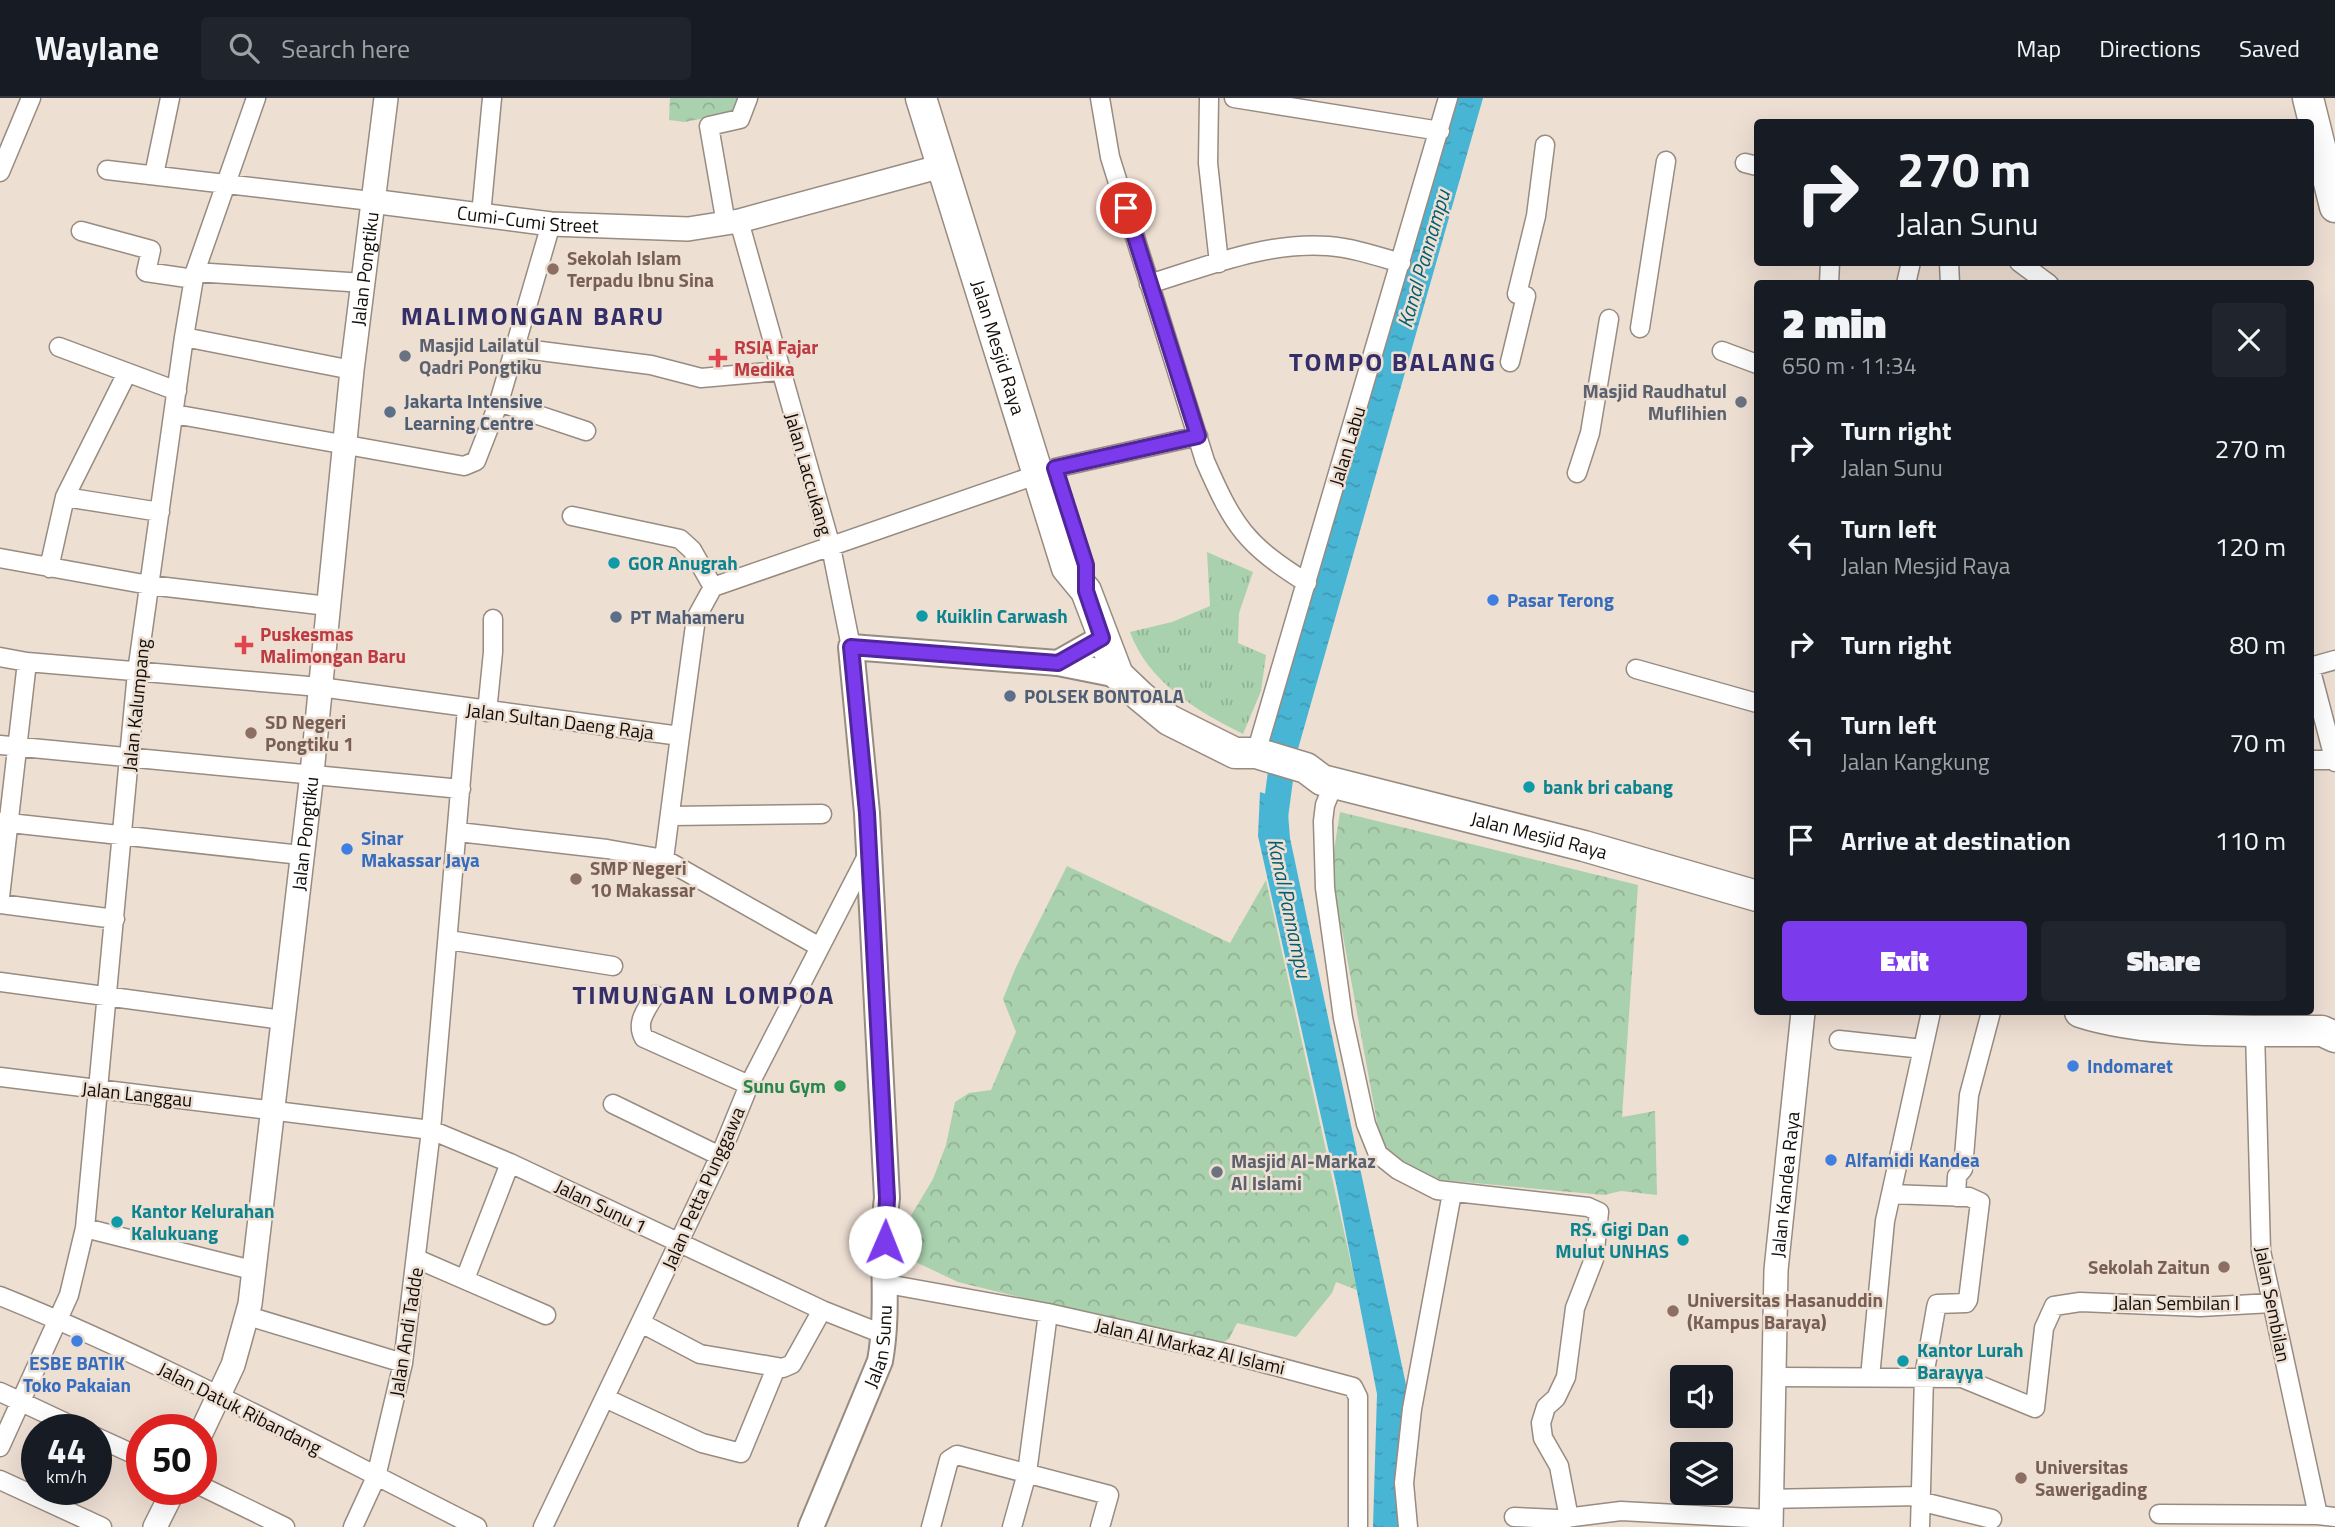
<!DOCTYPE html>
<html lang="en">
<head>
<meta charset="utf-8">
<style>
	body { margin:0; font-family:"Titillium Web",sans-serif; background:#20242c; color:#f1f3f6; height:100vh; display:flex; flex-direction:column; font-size:26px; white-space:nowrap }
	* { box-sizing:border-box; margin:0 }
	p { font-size:23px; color:#9ea1a6 }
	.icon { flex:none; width:38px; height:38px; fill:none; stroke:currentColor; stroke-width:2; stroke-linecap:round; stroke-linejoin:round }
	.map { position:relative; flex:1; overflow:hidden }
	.side { position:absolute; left:1754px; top:182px; width:560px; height:735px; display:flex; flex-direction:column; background:#171b24; border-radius:7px; box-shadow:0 7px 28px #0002 }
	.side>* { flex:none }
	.hud { position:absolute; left:1754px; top:21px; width:560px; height:147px; border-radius:7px; box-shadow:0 7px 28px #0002; background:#171b24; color:#f1f3f6; overflow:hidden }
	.controls { position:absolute; left:1670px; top:1267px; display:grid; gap:14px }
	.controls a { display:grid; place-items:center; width:63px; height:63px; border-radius:7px; background:#171b24; box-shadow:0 7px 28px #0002; font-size:35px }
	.speed { position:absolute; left:21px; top:1316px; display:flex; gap:14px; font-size:35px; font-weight:700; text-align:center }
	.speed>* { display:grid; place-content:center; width:91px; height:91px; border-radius:50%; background:#171b24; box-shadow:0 7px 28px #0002; line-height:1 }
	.speed small { font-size:18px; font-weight:400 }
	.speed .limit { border:10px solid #d22; background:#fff; color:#111 }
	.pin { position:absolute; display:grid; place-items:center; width:60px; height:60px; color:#fff; margin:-30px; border:4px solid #fff; border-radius:50%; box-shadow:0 2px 7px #0007 }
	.me { position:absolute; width:77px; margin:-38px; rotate:1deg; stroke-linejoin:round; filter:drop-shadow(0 0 5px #0008) }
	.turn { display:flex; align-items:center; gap:24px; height:147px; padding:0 28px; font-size:32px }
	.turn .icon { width:91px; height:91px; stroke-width:2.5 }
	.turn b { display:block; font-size:49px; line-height:60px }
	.round { display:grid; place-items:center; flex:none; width:74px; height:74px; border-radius:7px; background:#20242c }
	.summary { display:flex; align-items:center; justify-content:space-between; height:119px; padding:0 28px }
	h1 { font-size:42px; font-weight:800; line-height:52px }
	.primary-button { display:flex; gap:14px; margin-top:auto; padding:14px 28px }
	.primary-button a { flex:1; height:80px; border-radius:7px; background:#7c3aed; color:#fff; font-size:28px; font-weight:800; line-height:80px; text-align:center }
	.primary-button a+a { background:#20242c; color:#f1f3f6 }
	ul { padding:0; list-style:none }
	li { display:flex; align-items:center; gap:21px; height:98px; padding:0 28px }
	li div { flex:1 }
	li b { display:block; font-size:26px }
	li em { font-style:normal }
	header { display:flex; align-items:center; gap:42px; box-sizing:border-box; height:98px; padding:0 35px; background:#171b24; border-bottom:2px solid #363941 }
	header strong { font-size:33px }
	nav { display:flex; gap:38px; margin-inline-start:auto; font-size:24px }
	.search { width:490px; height:63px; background:#20242c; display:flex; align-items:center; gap:18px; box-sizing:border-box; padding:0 24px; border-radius:7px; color:#9ea1a6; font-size:26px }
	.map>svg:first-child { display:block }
	.grass { fill:url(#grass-tufts) }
	.park { fill:url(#park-crowns) }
	.water { fill:url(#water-ripples) }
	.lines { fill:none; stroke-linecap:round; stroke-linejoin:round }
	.river { stroke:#49b5d4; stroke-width:26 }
	.minor-casing { stroke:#988b80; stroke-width:21 }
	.tertiary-casing { stroke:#988b80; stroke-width:26 }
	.secondary-casing { stroke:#988b80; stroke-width:28 }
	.trunk-casing { stroke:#988b80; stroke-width:33 }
	.minor { stroke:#fff; stroke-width:18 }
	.tertiary { stroke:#fff; stroke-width:23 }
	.secondary { stroke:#fff; stroke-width:24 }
	.trunk { stroke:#fff; stroke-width:30 }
	.route-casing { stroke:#51269a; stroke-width:18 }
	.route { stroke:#7c3aed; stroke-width:12 }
	.education-dot { fill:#8d6e63; stroke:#eedfd3; stroke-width:2.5 }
	.worship-dot { fill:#6b7280; stroke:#eedfd3; stroke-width:2.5 }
	.health-dot { fill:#e0444e; stroke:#eedfd3; stroke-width:2.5 }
	.service-dot { fill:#5c6f8a; stroke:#eedfd3; stroke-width:2.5 }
	.culture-dot { fill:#0f9aa8; stroke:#eedfd3; stroke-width:2.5 }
	.shop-dot { fill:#3f7fe0; stroke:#eedfd3; stroke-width:2.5 }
	.leisure-dot { fill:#2e9e5b; stroke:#eedfd3; stroke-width:2.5 }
	.labels { text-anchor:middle; stroke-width:5; stroke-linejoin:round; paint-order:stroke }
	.street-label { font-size:19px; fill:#120d09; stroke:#eedfd3 }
	.education-label { font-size:19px; font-weight:bold; fill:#785e54; stroke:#eedfd3; text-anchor:start }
	.worship-label { font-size:19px; font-weight:bold; fill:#5b616d; stroke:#eedfd3; text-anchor:start }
	.health-label { font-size:19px; font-weight:bold; fill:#be3a42; stroke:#eedfd3; text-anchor:start }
	.service-label { font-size:19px; font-weight:bold; fill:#4e5e75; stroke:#eedfd3; text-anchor:start }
	.culture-label { font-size:19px; font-weight:bold; fill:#0d838f; stroke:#eedfd3; text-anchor:start }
	.shop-label { font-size:19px; font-weight:bold; fill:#366cbe; stroke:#eedfd3; text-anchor:start }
	.leisure-label { font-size:19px; font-weight:bold; fill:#27864d; stroke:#eedfd3; text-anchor:end }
	.water-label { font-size:21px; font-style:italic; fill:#005e73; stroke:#eedfd3 }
	.district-label { font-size:26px; font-weight:bold; letter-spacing:2px; fill:#342e69; stroke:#eedfd3 }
</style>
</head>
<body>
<header>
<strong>Waylane</strong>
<div class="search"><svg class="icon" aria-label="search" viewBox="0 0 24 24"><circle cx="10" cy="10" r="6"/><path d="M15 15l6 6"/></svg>Search here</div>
<nav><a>Map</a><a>Directions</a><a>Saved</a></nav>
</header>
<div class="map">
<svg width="2335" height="1429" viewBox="0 0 2335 1429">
	<defs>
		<pattern id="grass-tufts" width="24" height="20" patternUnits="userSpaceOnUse" patternTransform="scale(1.75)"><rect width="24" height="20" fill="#aad1ad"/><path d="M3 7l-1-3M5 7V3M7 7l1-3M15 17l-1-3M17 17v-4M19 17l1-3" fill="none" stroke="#91b294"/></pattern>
		<pattern id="park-crowns" width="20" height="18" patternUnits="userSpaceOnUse" patternTransform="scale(1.75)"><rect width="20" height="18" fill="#aad1ad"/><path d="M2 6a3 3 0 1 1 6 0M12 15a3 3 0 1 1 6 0" fill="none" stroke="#91b294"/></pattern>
		<pattern id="water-ripples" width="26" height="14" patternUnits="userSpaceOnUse" patternTransform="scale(1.75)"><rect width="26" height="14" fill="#49b5d4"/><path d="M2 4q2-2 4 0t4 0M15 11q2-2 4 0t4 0" fill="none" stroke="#3f9ab5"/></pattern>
	</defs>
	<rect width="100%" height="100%" fill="#eedfd3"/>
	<path class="grass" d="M 1207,454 L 1253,474 L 1239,515 L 1238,545 L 1266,557 L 1261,593 L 1243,636 C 1197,613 1148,584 1130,534 L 1172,524 L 1210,508 Z"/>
	<path class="park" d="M 670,0 L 742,0 L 734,15 L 684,24 L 669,22 Z
		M 1340,714 L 1638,787 L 1622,1019 L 1655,1013 L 1657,1097 L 1621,1093 L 1604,1097 L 1441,1082 L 1396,1061 L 1380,1041 L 1331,772 Z
		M 1067,768 L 1230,845 L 1266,782 L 1357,1192 L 1336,1184 L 1332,1195 L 1296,1239 L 1237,1225 L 1229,1241 L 1217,1248 L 958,1184 L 907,1160 L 900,1148 L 900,1136 L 933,1081 L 946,1047 L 955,1004 L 969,995 L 991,992 L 1016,934 L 1003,901 L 1016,869 Z"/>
	<path class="water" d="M 1455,0 L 1483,0 L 1298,651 L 1268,644 Z
		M 1260,694 L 1287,703 L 1290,740 L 1408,1296 L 1405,1429 L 1373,1429 L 1377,1296 L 1337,1090 L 1258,738 Z"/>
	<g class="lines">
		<path class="river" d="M 1273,734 L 1285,644"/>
		<g class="minor-casing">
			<path id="minor" d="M 1100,0 L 1110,59 L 1205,363 C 1234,429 1245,446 1307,485
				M 1209,0 L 1208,65 L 1219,165
				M 1234,0 L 1440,33
				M 1745,65 L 1757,68
				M 107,72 L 371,103
				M 0,74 L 31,0
				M 154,77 L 170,0
				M 481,117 L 492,0
				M 739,123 L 831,449 L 851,549
				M 726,126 L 709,28 L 740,21 L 748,0
				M 81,133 L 151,152 L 146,174 L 194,181
				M 1949,164 L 1950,186
				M 2019,164 L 2049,186
				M 195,174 L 364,185
				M 1149,186 C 1205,169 1268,143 1328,148 C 1353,150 1377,158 1401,165
				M 1829,186 L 1830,164
				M 1906,186 L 1911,164
				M 1517,196 L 1536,118 L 1545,47
				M 1640,230 L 1666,63
				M 184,239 L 352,272
				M 59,249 L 177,293
				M 517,250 L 651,267 L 701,280 L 779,273
				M 1722,253 L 1757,266
				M 1510,264 L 1526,198
				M 499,304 L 586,333
				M 174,316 L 464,368 L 476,363 L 499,304 L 551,126
				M 1055,370 L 1198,338
				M 1577,375 L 1590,335 L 1609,221
				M 65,399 L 160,414
				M 572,418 L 680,441 L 692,452 L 713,489
				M 0,460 L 149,487 L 328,508
				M 49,470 L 65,399 L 127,275
				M 0,559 L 27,564 L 320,589 L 680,638 L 696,520 L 713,489 L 1039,376
				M 2310,569 L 2335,664
				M 2310,569 L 2335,562
				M 1636,571 L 1757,605
				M 487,614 L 493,554 L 493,521
				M 680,638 L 664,761 L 818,848
				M 0,647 L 461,691
				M 1256,655 L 1448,0
				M 2310,662 L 2334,662
				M 1334,685 L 1325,707 L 1323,723 L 1325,790 L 1343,920 L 1366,1026 L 1378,1056 L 1398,1072 L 1437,1092 L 1588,1109 L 1599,1114 L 1594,1161 L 1575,1210 L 1566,1279 L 1556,1300 L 1546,1309 L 1541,1325 L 1543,1340 L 1559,1368 L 1569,1420
				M 671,718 L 822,716
				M 0,724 L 301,757
				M 458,734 L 607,751 L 664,761
				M 0,799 L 27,564
				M 0,806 L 115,821
				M 449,842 L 613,868
				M 0,884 L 283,922
				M 655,897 C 647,911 635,924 644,940 L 749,987
				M 2255,933 L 2261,1153 L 2318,1417 L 2335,1419
				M 1839,942 L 1923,951
				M 0,979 L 431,1032 L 510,1065 L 822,1212 L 885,1237
				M 613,1006 L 720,1058
				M 1891,1096 L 1969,1099 L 1980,1104 L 1968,1202 L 1966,1205 L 1937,1206 L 1936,1210 L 1924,1278 L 1920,1429
				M 1956,1099 L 1957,1078 L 1963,1071 L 1969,997 L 1991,914
				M 85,1130 L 252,1172
				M 417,1161 L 546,1217
				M 465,1181 L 510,1065
				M 887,1186 L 1048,1215 L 1230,1256 L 1353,1289 L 1358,1299 L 1358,1429
				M 0,1198 C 164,1264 319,1350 477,1429
				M 248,1218 L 403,1265
				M 641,1225 L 700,1256 L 783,1270 L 792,1266 L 822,1212
				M 1772,1279 L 1962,1280 L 2035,1310 L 2044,1230 L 2054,1208 L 2080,1204 L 2200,1209 L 2272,1205
				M 1870,1279 L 1885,1123 L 1931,914
				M 0,1294 L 81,1332
				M 605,1300 L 702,1345 L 741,1355 L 776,1270
				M 96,1339 L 142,1360
				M 0,1349 L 69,1197 L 85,1130 L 137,574 L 184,239 L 195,174 L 256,0
				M 0,1382 L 102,1429
				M 201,1388 L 285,1429
				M 1770,1401 L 1919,1398
				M 1919,1403 L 1992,1421
				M 2159,1416 L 2318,1417
				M 1514,1419 L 1558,1421 L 1621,1413 L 1770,1421
				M 353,1429 L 376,1379 L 403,1265 L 431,1032 L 467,611
				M 543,1429 L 720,1058 L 749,987 L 869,754
				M 931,1429 L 949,1362 L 957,1357 L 1109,1397 L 1100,1429
				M 1012,1429 L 1027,1375 L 1048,1215
				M 1408,1429 L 1404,1385 L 1412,1311 L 1452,1095"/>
		</g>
		<g class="tertiary-casing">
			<g id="tertiary">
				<path id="s1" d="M 371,103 L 551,126 L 688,131 L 739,123 L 942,68"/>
				<path id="s2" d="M 201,1335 L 233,1267 L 250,1206 L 312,675 L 352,272 L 386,0"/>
				<path d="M 155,1429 L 174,1391"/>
				<path id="s3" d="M 1771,1429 L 1776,1172 L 1803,914"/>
			</g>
		</g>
		<g class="secondary-casing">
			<g id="secondary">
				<path d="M 1058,565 L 1102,540"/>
				<path id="s4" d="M 811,1429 L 880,1263 C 890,1208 880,1154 887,1100 L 867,715 L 851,549 L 1058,565 L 1118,577"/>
			</g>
		</g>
		<g class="trunk-casing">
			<g id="trunk">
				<path id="s5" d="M 921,0 L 1067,470 L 1086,493 L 1118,577 L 1140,598 L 1169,622 L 1235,655 L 1256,655 L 1306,670 L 1322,682 L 1584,748 L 1757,798"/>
				<path d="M 2308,0 L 2335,109"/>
				<path d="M 2080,914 C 2148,936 2250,933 2322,933 L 2335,939"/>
			</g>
		</g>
		<use href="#minor" class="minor"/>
		<use href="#tertiary" class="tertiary"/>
		<use href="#secondary" class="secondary"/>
		<use href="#trunk" class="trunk"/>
	</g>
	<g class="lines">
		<g class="route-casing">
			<path id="route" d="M 885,1144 L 887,1100 L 867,715 L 851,549 L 1058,565 L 1102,540 L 1086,493 L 1086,467 L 1055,370 L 1198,338 L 1126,110"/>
		</g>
		<use href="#route" class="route"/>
	</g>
	<g class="education-dot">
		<circle cx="553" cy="171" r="7"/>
		<circle cx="251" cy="635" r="7"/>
		<circle cx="576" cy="781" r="7"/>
		<circle cx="2224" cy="1169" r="7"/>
		<circle cx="1673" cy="1213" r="7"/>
		<circle cx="2021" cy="1380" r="7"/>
	</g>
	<g class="worship-dot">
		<circle cx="405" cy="258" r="7"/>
		<circle cx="1741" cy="304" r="7"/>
		<circle cx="1217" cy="1074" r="7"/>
	</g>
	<g class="health-dot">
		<path d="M714.5 249.5h7v7h7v7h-7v7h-7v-7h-7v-7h7z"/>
		<path d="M240.5 536.5h7v7h7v7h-7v7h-7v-7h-7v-7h7z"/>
	</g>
	<g class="service-dot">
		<circle cx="390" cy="314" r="7"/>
		<circle cx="616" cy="519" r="7"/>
		<circle cx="1010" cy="598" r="7"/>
	</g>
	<g class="culture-dot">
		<circle cx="614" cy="465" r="7"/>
		<circle cx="922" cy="518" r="7"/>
		<circle cx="1529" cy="689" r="7"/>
		<circle cx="117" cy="1124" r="7"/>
		<circle cx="1683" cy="1142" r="7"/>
		<circle cx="1903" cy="1263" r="7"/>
	</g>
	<g class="shop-dot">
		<circle cx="1493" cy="502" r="7"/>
		<circle cx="347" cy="751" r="7"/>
		<circle cx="2073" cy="968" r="7"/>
		<circle cx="1831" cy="1062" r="7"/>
		<circle cx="77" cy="1243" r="7"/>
	</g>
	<circle class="leisure-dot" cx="840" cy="988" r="7"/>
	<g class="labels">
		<g class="street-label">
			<text dy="7" stroke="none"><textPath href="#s1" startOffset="158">Cumi-Cumi Street</textPath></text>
			<text dy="7" stroke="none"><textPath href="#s2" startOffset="1180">Jalan Pongtiku</textPath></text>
			<text dy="7" stroke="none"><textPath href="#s5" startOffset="261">Jalan Mesjid Raya</textPath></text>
			<text transform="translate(1347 348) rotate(-73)" y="7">Jalan Labu</text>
			<text transform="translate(809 376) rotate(74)" y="7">Jalan Laccukang</text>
			<text transform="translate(136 607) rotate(-84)" y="7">Jalan Kalumpang</text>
			<text transform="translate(560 623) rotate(7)" y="7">Jalan Sultan Daeng Raja</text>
			<text dy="7" stroke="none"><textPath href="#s2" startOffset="612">Jalan Pongtiku</textPath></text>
			<text dy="7" stroke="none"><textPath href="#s5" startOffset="1071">Jalan Mesjid Raya</textPath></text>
			<text transform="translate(137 996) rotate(6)" y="7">Jalan Langgau</text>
			<text dy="7" stroke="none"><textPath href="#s3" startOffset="343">Jalan Kandea Raya</textPath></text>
			<text transform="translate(703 1090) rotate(-66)" y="7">Jalan Petta Punggawa</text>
			<text transform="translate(601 1108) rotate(26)" y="7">Jalan Sunu 1</text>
			<text x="2176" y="1212">Jalan Sembilan I</text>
			<text transform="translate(2273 1206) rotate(79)" y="7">Jalan Sembilan</text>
			<text transform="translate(406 1234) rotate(-81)" y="7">Jalan Andi Tadde</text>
			<text dy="7" stroke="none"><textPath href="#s4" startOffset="194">Jalan Sunu</textPath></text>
			<text transform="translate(1190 1248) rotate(13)" y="7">Jalan Al Markaz Al Islami</text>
			<text transform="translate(240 1310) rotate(27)" y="7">Jalan Datuk Ribandang</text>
		</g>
		<g class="education-label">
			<text x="567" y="167">Sekolah Islam<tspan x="567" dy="22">Terpadu Ibnu Sina</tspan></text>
			<text x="265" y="631">SD Negeri<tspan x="265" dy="22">Pongtiku 1</tspan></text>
			<text x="590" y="777">SMP Negeri<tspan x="590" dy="22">10 Makassar</tspan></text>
			<text x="2210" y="1176" text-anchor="end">Sekolah Zaitun</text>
			<text x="1687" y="1209">Universitas Hasanuddin<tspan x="1687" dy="22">(Kampus Baraya)</tspan></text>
			<text x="2035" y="1376">Universitas<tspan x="2035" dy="22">Sawerigading</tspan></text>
		</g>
		<g class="worship-label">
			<text x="419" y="254">Masjid Lailatul<tspan x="419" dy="22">Qadri Pongtiku</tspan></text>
			<text x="1727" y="300" text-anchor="end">Masjid Raudhatul<tspan x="1727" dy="22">Muflihien</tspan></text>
			<text x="1231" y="1070">Masjid Al-Markaz<tspan x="1231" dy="22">Al Islami</tspan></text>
		</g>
		<g class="health-label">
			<text x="734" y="256">RSIA Fajar<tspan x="734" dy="22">Medika</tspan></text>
			<text x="260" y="543">Puskesmas<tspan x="260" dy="22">Malimongan Baru</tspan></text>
		</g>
		<g class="service-label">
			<text x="404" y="310">Jakarta Intensive<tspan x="404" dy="22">Learning Centre</tspan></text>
			<text x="630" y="526">PT Mahameru</text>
			<text x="1024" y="605">POLSEK BONTOALA</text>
		</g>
		<g class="culture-label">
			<text x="628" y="472">GOR Anugrah</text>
			<text x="936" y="525">Kuiklin Carwash</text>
			<text x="1543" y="696">bank bri cabang</text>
			<text x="131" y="1120">Kantor Kelurahan<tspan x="131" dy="22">Kalukuang</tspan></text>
			<text x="1669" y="1138" text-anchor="end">RS. Gigi Dan<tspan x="1669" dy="22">Mulut UNHAS</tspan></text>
			<text x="1917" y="1259">Kantor Lurah<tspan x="1917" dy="22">Barayya</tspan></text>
		</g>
		<g class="shop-label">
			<text x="1507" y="509">Pasar Terong</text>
			<text x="361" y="747">Sinar<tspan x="361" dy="22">Makassar Jaya</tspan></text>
			<text x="2087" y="975">Indomaret</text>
			<text x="1845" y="1069">Alfamidi Kandea</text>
			<text x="77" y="1272" text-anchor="middle">ESBE BATIK<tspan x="77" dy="22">Toko Pakaian</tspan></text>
		</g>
		<g class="leisure-label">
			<text x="826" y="995">Sunu Gym</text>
		</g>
		<g class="water-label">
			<text transform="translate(1424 161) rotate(-74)" y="7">Kanal Pannampu</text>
			<text transform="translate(1289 810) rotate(78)" y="7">Kanal Pannampu</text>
		</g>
		<g class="district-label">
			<text x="533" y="227">MALIMONGAN BARU</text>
			<text x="1393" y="273">TOMPO BALANG</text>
			<text x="704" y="906">TIMUNGAN LOMPOA</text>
		</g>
	</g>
</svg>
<div class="controls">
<a><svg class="icon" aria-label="sound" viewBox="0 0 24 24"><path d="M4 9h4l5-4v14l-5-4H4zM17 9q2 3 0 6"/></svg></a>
<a><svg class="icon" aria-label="layers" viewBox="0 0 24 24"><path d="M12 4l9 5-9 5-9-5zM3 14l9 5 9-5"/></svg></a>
</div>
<div class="speed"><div>44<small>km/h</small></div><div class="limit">50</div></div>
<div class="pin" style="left:1126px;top:110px;background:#d93025"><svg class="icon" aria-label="arrive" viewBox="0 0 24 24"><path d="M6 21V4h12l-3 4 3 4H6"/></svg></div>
<svg class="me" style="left:885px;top:1144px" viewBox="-20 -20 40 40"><circle r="19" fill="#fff"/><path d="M0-13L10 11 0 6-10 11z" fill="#7c3aed"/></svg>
<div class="hud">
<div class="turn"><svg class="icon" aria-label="right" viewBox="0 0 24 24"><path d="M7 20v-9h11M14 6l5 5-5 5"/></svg><div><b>270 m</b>Jalan Sunu</div></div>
</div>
<section class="side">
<div class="summary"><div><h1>2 min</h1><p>650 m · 11:34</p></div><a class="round"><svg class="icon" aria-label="close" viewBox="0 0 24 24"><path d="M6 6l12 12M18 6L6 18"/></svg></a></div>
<ul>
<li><svg class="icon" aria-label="right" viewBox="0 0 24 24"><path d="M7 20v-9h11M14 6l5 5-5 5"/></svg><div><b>Turn right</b><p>Jalan Sunu</p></div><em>270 m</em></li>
<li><svg class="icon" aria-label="left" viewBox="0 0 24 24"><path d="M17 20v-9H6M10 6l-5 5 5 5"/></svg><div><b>Turn left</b><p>Jalan Mesjid Raya</p></div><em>120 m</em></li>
<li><svg class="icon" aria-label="right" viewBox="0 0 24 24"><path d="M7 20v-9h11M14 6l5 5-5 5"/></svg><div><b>Turn right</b></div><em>80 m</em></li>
<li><svg class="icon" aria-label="left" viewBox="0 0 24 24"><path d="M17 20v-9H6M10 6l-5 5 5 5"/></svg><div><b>Turn left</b><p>Jalan Kangkung</p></div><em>70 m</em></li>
<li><svg class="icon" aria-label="arrive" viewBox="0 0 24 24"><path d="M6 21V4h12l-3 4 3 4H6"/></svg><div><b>Arrive at destination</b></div><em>110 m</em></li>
</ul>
<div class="primary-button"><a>Exit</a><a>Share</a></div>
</section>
</div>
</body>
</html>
